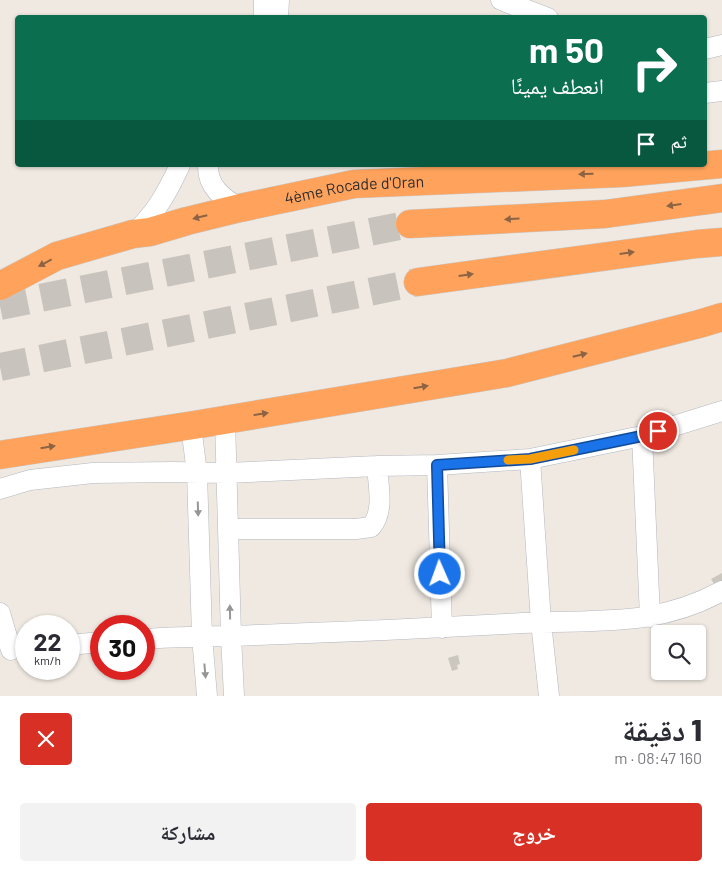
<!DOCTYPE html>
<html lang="ar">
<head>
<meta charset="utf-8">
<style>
	body { margin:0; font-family:Barlow,"Noto Naskh Arabic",sans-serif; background:#f2f2f3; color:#2b2b33; direction:rtl; height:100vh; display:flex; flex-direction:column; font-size:19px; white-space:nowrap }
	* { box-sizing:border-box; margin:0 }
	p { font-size:16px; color:#7c7c81 }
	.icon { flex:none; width:28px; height:28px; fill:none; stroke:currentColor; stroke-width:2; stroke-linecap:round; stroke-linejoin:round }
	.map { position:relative; height:696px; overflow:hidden; direction:ltr }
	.sheet { display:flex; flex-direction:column; background:#fff; flex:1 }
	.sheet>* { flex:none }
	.banner { position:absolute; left:15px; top:15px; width:692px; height:152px; border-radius:5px; box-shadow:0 1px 4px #0004; direction:rtl; background:#0b6e4f; color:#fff; overflow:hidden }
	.tools { position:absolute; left:651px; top:625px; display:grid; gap:10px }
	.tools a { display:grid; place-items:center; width:55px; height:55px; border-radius:5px; background:#fff; box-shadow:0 1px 4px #0004; font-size:25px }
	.speed { position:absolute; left:15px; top:615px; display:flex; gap:10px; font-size:25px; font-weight:700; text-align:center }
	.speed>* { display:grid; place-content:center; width:65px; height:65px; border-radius:50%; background:#fff; box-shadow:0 1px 4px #0004; line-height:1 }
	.speed small { font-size:12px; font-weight:400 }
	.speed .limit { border:8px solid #d22; background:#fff; color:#111 }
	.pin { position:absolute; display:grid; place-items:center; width:42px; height:42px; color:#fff; margin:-21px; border:2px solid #fff; border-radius:50%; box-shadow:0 1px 5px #0007 }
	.me { position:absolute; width:55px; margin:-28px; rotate:358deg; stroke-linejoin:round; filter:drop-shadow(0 0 4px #0008) }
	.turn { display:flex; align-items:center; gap:18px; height:105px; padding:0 20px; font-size:22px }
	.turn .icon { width:65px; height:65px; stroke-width:2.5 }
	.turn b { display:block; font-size:35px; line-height:42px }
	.then { display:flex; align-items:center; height:48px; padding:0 20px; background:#0003; gap:10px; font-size:19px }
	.round { display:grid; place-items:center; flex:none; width:52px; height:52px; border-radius:5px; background:#f2f2f3 }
	.head { display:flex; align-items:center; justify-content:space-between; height:85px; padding:0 20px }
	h1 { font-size:30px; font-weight:800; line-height:38px }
	.button { display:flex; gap:10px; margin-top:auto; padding:10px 20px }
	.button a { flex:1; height:58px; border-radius:5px; background:#d93025; color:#fff; font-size:20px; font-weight:800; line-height:58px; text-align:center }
	.button a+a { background:#f2f2f3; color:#2b2b33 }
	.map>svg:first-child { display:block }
	.building { fill:#cbc7bf }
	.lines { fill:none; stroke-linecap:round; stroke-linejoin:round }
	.highway-tunnel { stroke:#c8c4bd; stroke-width:28; stroke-dasharray:28 14; stroke-linecap:butt }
	.minor-casing { stroke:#b4b7c1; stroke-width:21 }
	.highway-casing { stroke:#c9c9c9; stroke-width:29 }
	.minor { stroke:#fff; stroke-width:20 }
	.highway { stroke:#ffa35c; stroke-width:28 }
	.oneway { fill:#8c6343 }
	.oneway2 { fill:#969696 }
	.route-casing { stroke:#114b97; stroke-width:12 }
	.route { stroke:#1a73e8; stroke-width:9 }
	.slow { stroke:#f59e0b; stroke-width:9 }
	.labels { text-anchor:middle; stroke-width:4; stroke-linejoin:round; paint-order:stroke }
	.street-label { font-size:16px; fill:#2e2e2e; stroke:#fff }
</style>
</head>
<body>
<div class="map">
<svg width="722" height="696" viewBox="0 0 722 696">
	<rect width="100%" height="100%" fill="#efe9e1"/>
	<path class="building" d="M 722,573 L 722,587 L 717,589 L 711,579 Z
		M 458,655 L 460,664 L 457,665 L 458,669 L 452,671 L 448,658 Z"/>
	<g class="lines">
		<path class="highway-tunnel" d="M 0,306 L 410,224
			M 0,367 L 418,282"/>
		<g class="minor-casing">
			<path id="minor" d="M 501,0 L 548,18
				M 264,18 L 264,0
				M 278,18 L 279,0
				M 705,49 L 722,45
				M 705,93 L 722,91
				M 208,165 C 207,186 222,198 240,208
				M 133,234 C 155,215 168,191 180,165
				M 225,420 L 231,636 L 234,696
				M 191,426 L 197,473 L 202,636 L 207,696
				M 642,436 L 650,617
				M 530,459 L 541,622 L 549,696
				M 437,465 L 442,628
				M 0,489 L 30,480 L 93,473 L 173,472 L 227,473 L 377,466 L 437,465 L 530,459 L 642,436 L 722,411
				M 229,529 L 356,529 L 371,527 C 385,511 378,485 377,466
				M 0,613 L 11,650
				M 144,639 C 182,636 219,637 257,635 C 346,632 434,628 522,623 C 595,619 654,628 722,591
				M 69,645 L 101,642"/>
		</g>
		<g class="highway-casing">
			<g id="highway">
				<path d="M 410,224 L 605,214 L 722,198"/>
				<path d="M 418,282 L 697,244 L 722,242"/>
				<path id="s1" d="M 0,286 L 57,256 L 133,234 L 150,232 L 187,221 L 240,208 L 354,184 L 622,173 L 722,164"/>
				<path d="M 0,455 L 194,425 L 507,373 L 699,324 L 722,317"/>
			</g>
		</g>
		<use href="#minor" class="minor"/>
		<use href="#highway" class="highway"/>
	</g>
	<defs><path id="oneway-solid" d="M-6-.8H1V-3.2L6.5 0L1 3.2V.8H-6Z" transform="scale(1.25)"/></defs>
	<g class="oneway">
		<use href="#oneway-solid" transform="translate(586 174) rotate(178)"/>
		<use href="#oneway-solid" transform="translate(674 205) rotate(172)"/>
		<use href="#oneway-solid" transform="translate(200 217) rotate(166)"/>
		<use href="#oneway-solid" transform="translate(512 219) rotate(177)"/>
		<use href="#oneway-solid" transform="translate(627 253) rotate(-8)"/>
		<use href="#oneway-solid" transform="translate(45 263) rotate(152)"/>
		<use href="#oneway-solid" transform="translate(466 275) rotate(-8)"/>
		<use href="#oneway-solid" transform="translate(580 355) rotate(-14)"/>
		<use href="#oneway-solid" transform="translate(421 387) rotate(-10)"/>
		<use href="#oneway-solid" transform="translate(261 414) rotate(-9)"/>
		<use href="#oneway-solid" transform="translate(48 447) rotate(-9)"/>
	</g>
	<g class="oneway2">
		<use href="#oneway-solid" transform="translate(198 509) rotate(88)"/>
		<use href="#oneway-solid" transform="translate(230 612) rotate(-91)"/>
		<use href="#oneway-solid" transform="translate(205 671) rotate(85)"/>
	</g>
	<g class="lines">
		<g class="route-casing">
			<path id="route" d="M 440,574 L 437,465 L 530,459 L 642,436 L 658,431"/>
		</g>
		<use href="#route" class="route"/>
		<path class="slow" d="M 508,460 L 530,459 L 574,450"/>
	</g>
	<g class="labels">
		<g class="street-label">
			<text dy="6" stroke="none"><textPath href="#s1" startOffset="370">4ème Rocade d'Oran</textPath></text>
		</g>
	</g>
</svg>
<div class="tools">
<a><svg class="icon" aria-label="search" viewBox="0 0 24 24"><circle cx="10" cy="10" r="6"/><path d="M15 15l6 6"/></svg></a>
</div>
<div class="speed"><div>22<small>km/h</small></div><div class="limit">30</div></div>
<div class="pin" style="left:658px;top:431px;background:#d93025"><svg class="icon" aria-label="arrive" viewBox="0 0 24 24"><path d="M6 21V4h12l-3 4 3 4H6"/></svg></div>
<svg class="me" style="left:440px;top:574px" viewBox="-20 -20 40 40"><circle r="17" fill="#1a73e8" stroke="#fff" stroke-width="3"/><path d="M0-11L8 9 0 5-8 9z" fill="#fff"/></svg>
<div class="banner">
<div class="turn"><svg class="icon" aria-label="right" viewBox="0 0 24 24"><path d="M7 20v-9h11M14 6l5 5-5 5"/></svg><div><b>50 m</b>انعطف يمينًا</div></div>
<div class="then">ثم<svg class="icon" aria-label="arrive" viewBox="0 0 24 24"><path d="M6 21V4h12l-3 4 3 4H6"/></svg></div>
</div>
</div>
<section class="sheet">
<div class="head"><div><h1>1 دقيقة</h1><p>160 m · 08:47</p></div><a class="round" style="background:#d93025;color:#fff"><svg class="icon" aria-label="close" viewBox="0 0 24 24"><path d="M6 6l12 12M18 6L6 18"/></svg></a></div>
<div class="button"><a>خروج</a><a>مشاركة</a></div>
</section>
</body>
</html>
